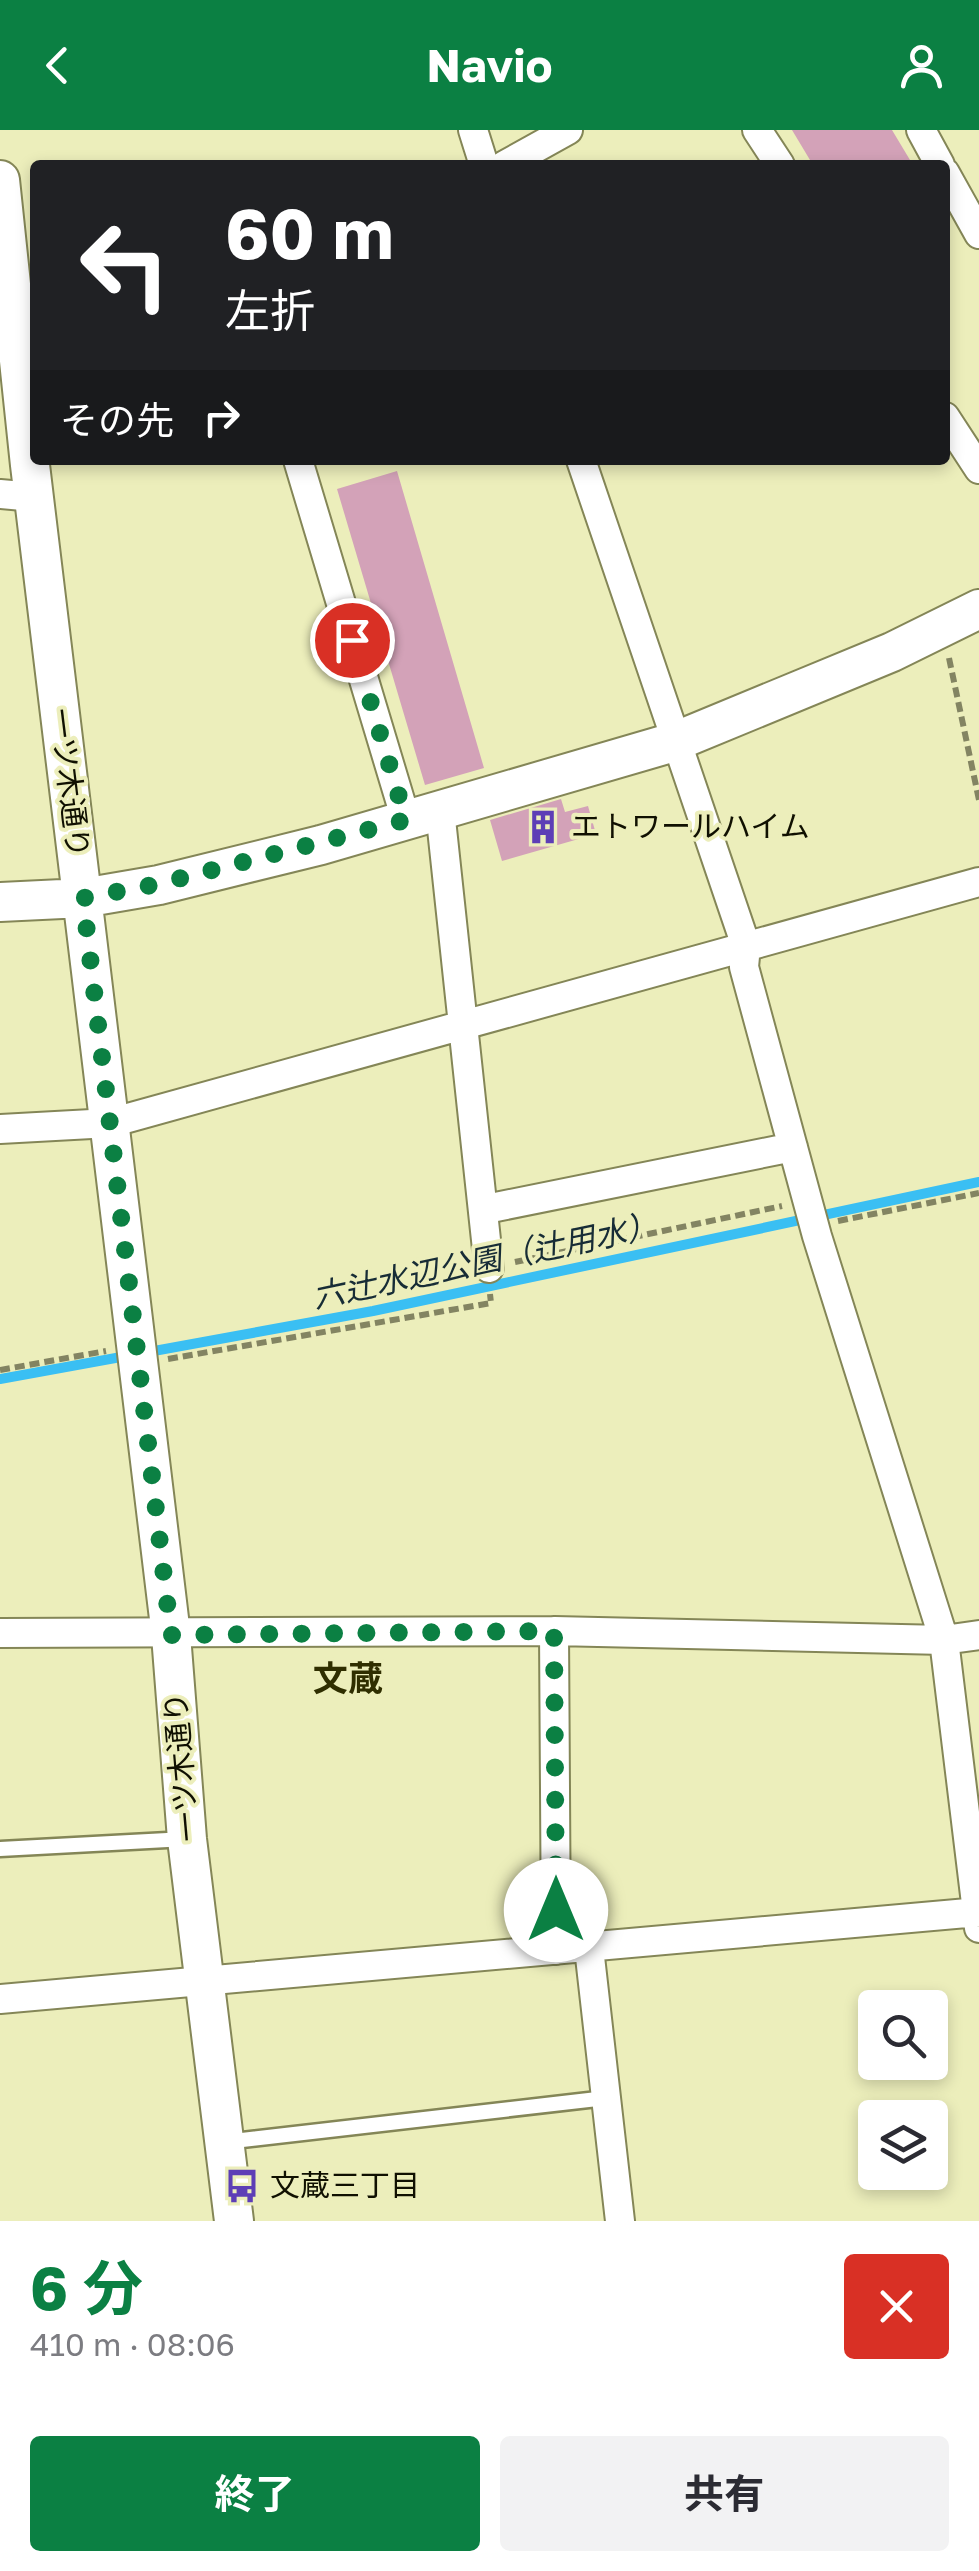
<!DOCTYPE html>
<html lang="ja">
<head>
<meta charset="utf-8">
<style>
	body { margin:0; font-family:"Golos Text","Noto Sans JP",sans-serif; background:#f2f2f3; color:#2b2b33; height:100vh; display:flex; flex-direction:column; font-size:38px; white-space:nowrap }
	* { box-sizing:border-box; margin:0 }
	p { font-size:32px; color:#7c7c81 }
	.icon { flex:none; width:55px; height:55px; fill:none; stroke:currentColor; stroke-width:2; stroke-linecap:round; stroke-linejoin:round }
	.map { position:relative; height:2091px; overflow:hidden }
	.side { display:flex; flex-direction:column; background:#fff; flex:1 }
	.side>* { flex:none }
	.guide { position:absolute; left:30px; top:30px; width:920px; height:305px; border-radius:10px; box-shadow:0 5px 15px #0003; background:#202124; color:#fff; overflow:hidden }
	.fabs { position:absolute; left:858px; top:1860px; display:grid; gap:20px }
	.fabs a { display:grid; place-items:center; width:90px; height:90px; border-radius:10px; background:#fff; box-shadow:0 5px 15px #0003; font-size:50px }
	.pin { position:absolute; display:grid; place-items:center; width:85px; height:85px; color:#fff; margin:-42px; border:5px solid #fff; border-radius:50%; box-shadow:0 2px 10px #0007 }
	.me { position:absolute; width:110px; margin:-55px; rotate:0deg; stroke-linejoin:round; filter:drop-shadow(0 0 8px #0008) }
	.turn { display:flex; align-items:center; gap:35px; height:210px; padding:0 30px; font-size:45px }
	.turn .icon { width:130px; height:130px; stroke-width:2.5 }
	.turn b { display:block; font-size:70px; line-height:85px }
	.then { display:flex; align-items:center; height:95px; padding:0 30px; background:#0003; gap:20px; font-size:38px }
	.round { display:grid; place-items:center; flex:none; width:105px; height:105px; border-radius:10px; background:#f2f2f3 }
	.summary { display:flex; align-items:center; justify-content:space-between; height:170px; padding:0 30px }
	h1 { font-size:60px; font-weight:700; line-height:75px; color:#0b8043 }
	.button { display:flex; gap:20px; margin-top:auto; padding:20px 30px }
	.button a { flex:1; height:115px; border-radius:10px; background:#0b8043; color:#fff; font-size:40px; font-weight:700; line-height:115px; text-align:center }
	.button a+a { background:#f2f2f3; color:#2b2b33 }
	header { display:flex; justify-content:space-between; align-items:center; height:130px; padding:0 30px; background:#0b8043; color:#fff; font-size:45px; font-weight:700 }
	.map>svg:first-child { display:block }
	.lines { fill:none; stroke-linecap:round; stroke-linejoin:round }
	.stream { stroke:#3abff3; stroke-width:10 }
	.building { fill:#d3a2b8 }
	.lane-casing { stroke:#848657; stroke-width:19 }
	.street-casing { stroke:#848657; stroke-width:32 }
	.secondary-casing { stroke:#848657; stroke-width:42 }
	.path { stroke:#838462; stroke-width:6; stroke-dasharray:10 5; stroke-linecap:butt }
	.lane { stroke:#fff; stroke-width:14 }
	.street { stroke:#fff; stroke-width:28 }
	.secondary { stroke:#fff; stroke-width:38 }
	.route { stroke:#0b8043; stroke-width:18; stroke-dasharray:0 32.4 }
	.labels { text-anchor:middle; stroke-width:8; stroke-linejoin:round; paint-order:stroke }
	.street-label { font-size:30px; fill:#101001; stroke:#eceebb }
	.poi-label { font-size:30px; fill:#101001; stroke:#eceebb; text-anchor:start }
	.water-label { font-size:32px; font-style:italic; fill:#172c36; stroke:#eceebb }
	.quarter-label { font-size:35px; font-weight:bold; fill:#2f2e00; stroke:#eceebb }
</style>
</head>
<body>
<header><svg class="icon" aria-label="back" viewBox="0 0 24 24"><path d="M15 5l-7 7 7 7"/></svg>Navio<svg class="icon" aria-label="person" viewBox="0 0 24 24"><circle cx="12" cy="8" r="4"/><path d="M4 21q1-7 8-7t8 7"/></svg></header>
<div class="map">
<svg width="979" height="2091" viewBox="0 0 979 2091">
	<rect width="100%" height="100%" fill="#eceebb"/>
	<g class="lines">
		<path class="stream" d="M 0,1249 L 373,1181 L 979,1052"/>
	</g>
	<path class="building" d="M 792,0 L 892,0 L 913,35 L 813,35 Z
		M 397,341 L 484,638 L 425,655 L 337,359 Z
		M 561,669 L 565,682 L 588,676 L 596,704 L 502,731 L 490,690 Z"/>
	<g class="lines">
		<g class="lane-casing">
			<path id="lane" d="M 0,1719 L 186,1709
				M 225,2012 L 606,1968"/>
		</g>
		<g class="street-casing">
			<path id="street" d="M 473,0 L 484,35
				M 757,0 L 780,35
				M 921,0 L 940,35
				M 505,35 L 568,0
				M 945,43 L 979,104
				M 945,287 L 979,339
				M 298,330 L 406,690
				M 581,330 L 746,816 L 744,837 L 817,1106 L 944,1510 L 979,1798
				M 0,364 L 34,367
				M 440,680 L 489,1138
				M 0,999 L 110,993 L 979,752
				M 486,1079 L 793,1017
				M 554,1501 L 556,1820
				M 0,1503 L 554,1501 L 944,1510 L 979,1505
				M 589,1818 L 620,2091
				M 0,1869 L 979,1782"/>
		</g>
		<g class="secondary-casing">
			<path id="secondary" d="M 0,50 L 30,335 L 171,1505 L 187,1709 L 234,2091
				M 0,772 L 83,768 L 159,755 L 321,715 L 674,612 L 892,522 L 979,479"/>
		</g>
		<path class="path" d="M 949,528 L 979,670
			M 838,1091 L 979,1063
			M 515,1132 L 782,1076
			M 168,1229 L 491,1173 L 490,1164
			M 0,1240 L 106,1221"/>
		<use href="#lane" class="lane"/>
		<use href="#street" class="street"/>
		<use href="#secondary" class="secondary"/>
	</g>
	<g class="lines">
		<path class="route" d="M 352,510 L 406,690 L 158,754 L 83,768 L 171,1505 L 554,1501 L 556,1780"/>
	</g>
	<defs>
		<g id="building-bare" transform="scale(2.7)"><path d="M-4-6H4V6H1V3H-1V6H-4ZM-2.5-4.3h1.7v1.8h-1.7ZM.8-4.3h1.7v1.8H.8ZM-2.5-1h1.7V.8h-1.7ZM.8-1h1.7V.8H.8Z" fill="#5d3eb6" stroke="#eceebb" stroke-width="2.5" paint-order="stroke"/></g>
		<g id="bus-bare" transform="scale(2.7)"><path d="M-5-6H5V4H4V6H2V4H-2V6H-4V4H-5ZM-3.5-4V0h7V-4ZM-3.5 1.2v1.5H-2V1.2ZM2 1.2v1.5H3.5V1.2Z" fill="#5d3eb6" stroke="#eceebb" stroke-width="2.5" paint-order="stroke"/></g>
	</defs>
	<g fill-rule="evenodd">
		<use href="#building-bare" x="543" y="697"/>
		<use href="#bus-bare" x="242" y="2056"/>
	</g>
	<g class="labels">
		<g class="street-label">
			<text transform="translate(69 653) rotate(83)" y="10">一ツ木通り</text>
			<text transform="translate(182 1637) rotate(-95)" y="10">一ツ木通り</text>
		</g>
		<g class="poi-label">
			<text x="571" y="707">エトワールハイム</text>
			<text x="270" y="2066">文蔵三丁目</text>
		</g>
		<g class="water-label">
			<text transform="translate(485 1131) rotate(-12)" y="11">六辻水辺公園（辻用水）</text>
		</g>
		<g class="quarter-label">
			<text x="348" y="1561">文蔵</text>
		</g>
	</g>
</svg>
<div class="fabs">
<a><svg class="icon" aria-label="search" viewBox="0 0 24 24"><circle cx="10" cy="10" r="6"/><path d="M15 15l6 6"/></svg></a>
<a><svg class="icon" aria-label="layers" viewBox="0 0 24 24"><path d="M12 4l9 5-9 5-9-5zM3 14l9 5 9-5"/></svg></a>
</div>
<div class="pin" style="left:352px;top:510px;background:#d93025"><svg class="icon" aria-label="arrive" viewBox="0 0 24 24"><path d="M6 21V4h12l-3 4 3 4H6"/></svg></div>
<svg class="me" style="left:556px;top:1780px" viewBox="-20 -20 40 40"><circle r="19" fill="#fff"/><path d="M0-13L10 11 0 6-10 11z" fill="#0b8043"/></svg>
<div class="guide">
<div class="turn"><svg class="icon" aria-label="left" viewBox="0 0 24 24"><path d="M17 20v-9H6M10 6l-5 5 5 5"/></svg><div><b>60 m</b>左折</div></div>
<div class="then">その先<svg class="icon" aria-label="right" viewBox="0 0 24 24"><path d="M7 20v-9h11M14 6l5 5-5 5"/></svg></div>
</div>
</div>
<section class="side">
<div class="summary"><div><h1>6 分</h1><p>410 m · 08:06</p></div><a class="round" style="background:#d93025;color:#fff"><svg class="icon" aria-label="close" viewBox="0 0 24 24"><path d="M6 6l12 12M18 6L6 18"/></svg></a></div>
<div class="button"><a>終了</a><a>共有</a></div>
</section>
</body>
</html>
